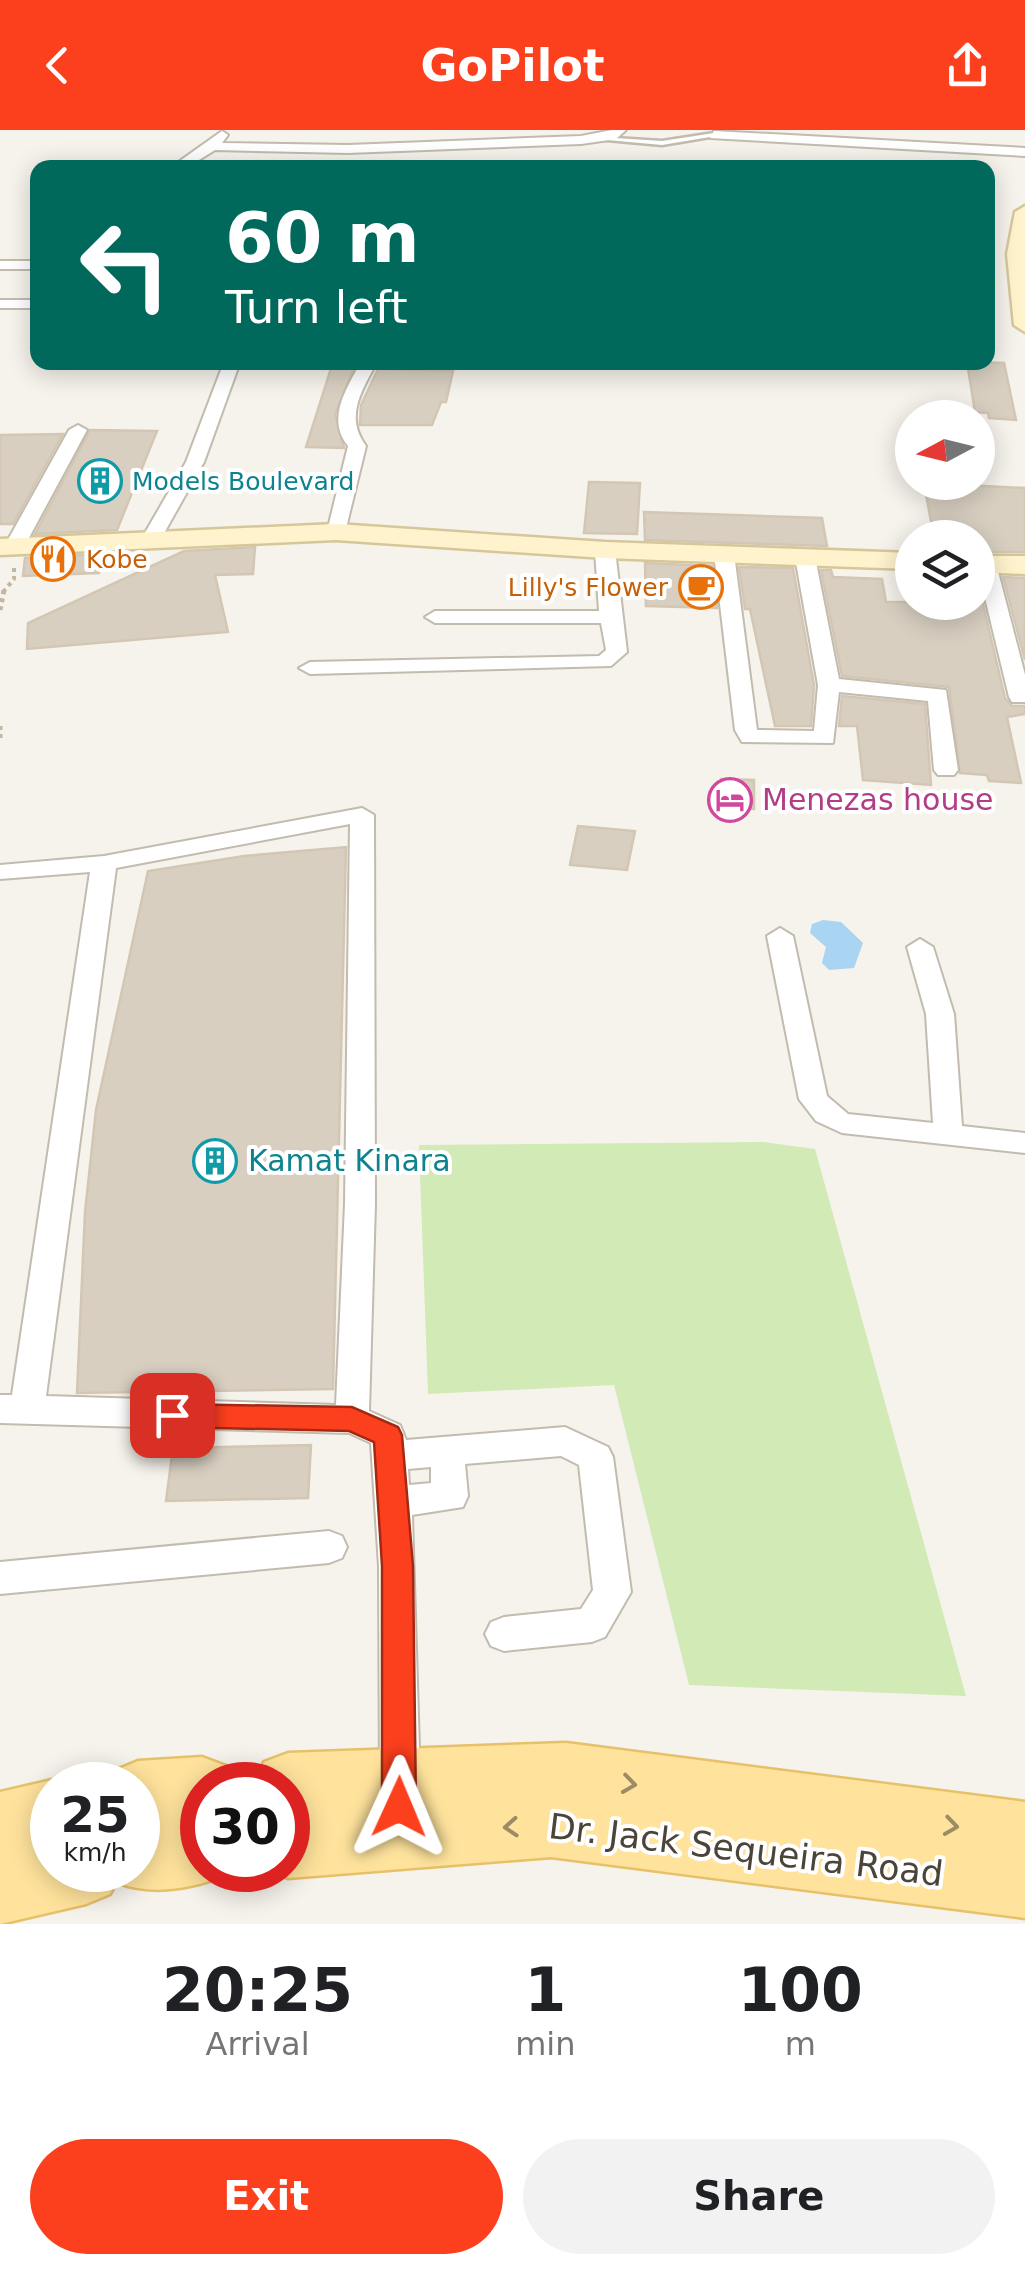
<!DOCTYPE html>
<html lang="en">
<head>
<meta charset="utf-8">
<style>
	body { margin:0; font-family:"DejaVu Sans",sans-serif; background:#f2f2f2; color:#202124; height:100vh; display:flex; flex-direction:column; font-size:38px; white-space:nowrap }
	* { box-sizing:border-box; margin:0 }
	p { font-size:32px; color:#757577 }
	.icon { flex:none; width:55px; height:55px; fill:none; stroke:currentColor; stroke-width:2; stroke-linecap:round; stroke-linejoin:round }
	.map { position:relative; height:1794px; overflow:hidden }
	.sheet { display:flex; flex-direction:column; background:#fff; flex:1 }
	.sheet>* { flex:none }
	.top-card { position:absolute; left:30px; top:30px; width:965px; height:210px; border-radius:20px; box-shadow:0 5px 25px #0003; background:#00695c; color:#fff; overflow:hidden }
	.needle { width:65px; rotate:263deg }
	.tools { position:absolute; left:895px; top:270px; display:grid; gap:20px }
	.tools a { display:grid; place-items:center; width:100px; height:100px; border-radius:50%; background:#fff; box-shadow:0 5px 25px #0003; font-size:50px }
	.speed { position:absolute; left:30px; top:1632px; display:flex; gap:20px; font-size:50px; font-weight:700; text-align:center }
	.speed>* { display:grid; place-content:center; width:130px; height:130px; border-radius:50%; background:#fff; box-shadow:0 5px 25px #0003; line-height:1 }
	.speed small { font-size:25px; font-weight:400 }
	.speed .limit { border:15px solid #d22; background:#fff; color:#111 }
	.pin { position:absolute; display:grid; place-items:center; width:85px; height:85px; color:#fff; margin:-42px; border-radius:20px; box-shadow:0 5px 15px #0006 }
	.me { position:absolute; width:110px; margin:-55px; rotate:1deg; stroke-linejoin:round; filter:drop-shadow(0 0 8px #0008) }
	.turn { display:flex; align-items:center; gap:35px; height:210px; padding:0 30px; font-size:45px }
	.turn .icon { width:130px; height:130px; stroke-width:2.5 }
	.turn b { display:block; font-size:70px; line-height:85px }
	.eta { display:flex; justify-content:space-evenly; align-items:center; height:170px; text-align:center }
	.eta b { font-size:60px; font-weight:700; line-height:70px }
	.action { display:flex; gap:20px; margin-top:auto; padding:20px 30px }
	.action a { flex:1; height:115px; border-radius:60px; background:#fc3f1d; color:#fff; font-size:40px; font-weight:700; line-height:115px; text-align:center }
	.action a+a { background:#f2f2f2; color:#202124 }
	header { display:flex; justify-content:space-between; align-items:center; height:130px; padding:0 30px; background:#fc3f1d; color:#fff; font-size:45px; font-weight:700 }
	.map>svg:first-child { display:block }
	.green { fill:#d2eab5 }
	.water { fill:#a9d4f2 }
	.building { fill:#d8cfc1; stroke:#d3c7b4; stroke-width:2.5 }
	.lines { fill:none; stroke-linecap:round; stroke-linejoin:round }
	.service-casing { stroke:#c2bbae; stroke-width:5 }
	.minor-casing { stroke:#c2bbae; stroke-width:4 }
	.secondary-casing { stroke:#d6c79b; stroke-width:5 }
	.primary-casing { stroke:#e6c16a; stroke-width:5 }
	.path-far1 { stroke:#c4b79f; stroke-width:4; stroke-dasharray:4 4; stroke-linecap:butt }
	.path { stroke:#c4b79f; stroke-width:5; stroke-dasharray:4 4; stroke-linecap:butt }
	.service { fill:#fff; fill-rule:evenodd }
	.minor { fill:#fff; fill-rule:evenodd }
	.secondary { fill:#fff3cd; fill-rule:evenodd }
	.primary { fill:#ffe39c; fill-rule:evenodd }
	.oneway { stroke:#9c8c66 }
	.route { fill:#fc3f1d; stroke:#a42913; stroke-width:2.5 }
	.labels { text-anchor:middle; stroke-width:8; stroke-linejoin:round; paint-order:stroke }
	.far-culture-label { font-size:25px; fill:#0d838f; stroke:#fff; text-anchor:start }
	.far-food-label { font-size:25px; fill:#c56008; stroke:#fff; text-anchor:start }
	.hotel-label { font-size:30px; fill:#b23c85; stroke:#fff; text-anchor:start }
	.culture-label { font-size:30px; fill:#0d838f; stroke:#fff; text-anchor:start }
	.near-street-label { font-size:35px; fill:#4b4439; stroke:#fff }
</style>
</head>
<body>
<header><svg class="icon" aria-label="back" viewBox="0 0 24 24"><path d="M15 5l-7 7 7 7"/></svg>GoPilot<svg class="icon" aria-label="share" viewBox="0 0 24 24"><path d="M12 15V3M7 8l5-5 5 5M5 13v7h14v-7"/></svg></header>
<div class="map">
<svg width="1025" height="1794" viewBox="0 0 1025 1794">
	<rect width="100%" height="100%" fill="#f6f3ec"/>
	<path class="green" d="M 763,1012 L 815,1019 L 966,1566 L 689,1555 L 614,1255 L 428,1264 L 419,1015 Z"/>
	<path class="water" d="M 823,790 L 841,792 L 863,813 L 854,838 L 829,840 L 822,833 L 826,817 L 810,803 L 812,794 Z"/>
	<path class="building" d="M 333,232 L 356,232 L 335,284 L 344,318 L 306,317 Z
		M 967,232 L 1004,233 L 1016,290 L 989,288 L 988,283 L 975,282 Z
		M 378,239 L 453,241 L 446,272 L 441,272 L 432,295 L 360,295 L 361,275 Z
		M 90,300 L 157,301 L 117,400 L 35,404 Z
		M 63,304 L 13,394 L 0,394 L 0,305 Z
		M 589,352 L 640,353 L 637,404 L 584,403 Z
		M 924,353 L 1025,358 L 1025,422 L 978,422 L 978,408 L 934,408 Z
		M 644,382 L 822,388 L 827,416 L 645,410 Z
		M 255,417 L 253,444 L 215,445 L 228,502 L 27,519 L 28,493 L 184,421 Z
		M 107,424 L 99,443 L 23,446 L 25,428 Z
		M 645,433 L 712,436 L 717,478 L 646,476 Z
		M 739,437 L 793,438 L 814,555 L 811,596 L 775,596 L 750,479 L 745,479 Z
		M 821,440 L 831,440 L 833,447 L 882,449 L 886,472 L 978,472 L 978,453 L 1005,568 L 1012,576 L 1025,576 L 1025,584 L 1007,587 L 1021,653 L 989,651 L 987,645 L 960,643 L 949,557 L 842,546 Z
		M 1003,447 L 1025,448 L 1025,530 Z
		M 842,566 L 925,574 L 931,655 L 863,650 L 857,596 L 839,596 Z
		M 721,649 L 754,650 L 754,679 L 722,678 Z
		M 578,696 L 635,701 L 627,740 L 570,735 Z
		M 346,717 L 333,1259 L 77,1263 L 85,1082 L 96,980 L 148,741 L 244,726 Z
		M 311,1315 L 308,1368 L 166,1371 L 173,1318 Z"/>
	<g class="lines">
		<g class="service-casing">
			<path id="service" d="M 714,3 L 716,6 L 662,15 L 596,9 L 599,7 L 662,11 Z"/>
		</g>
		<g class="minor-casing">
			<path id="minor" d="M 612,0 L 626,0 L 616,9 L 581,14 L 348,23 L 215,20 L 186,38 L 170,38 L 222,1 L 228,5 L 222,13 L 348,15 L 581,6 Z
				M 714,1 L 1025,18 L 1025,26 L 710,8 Z
				M 0,131 L 38,131 L 38,139 L 0,139 Z
				M 0,170 L 38,170 L 38,178 L 0,178 Z
				M 224,232 L 240,232 L 204,332 L 159,412 L 145,412 L 142,408 L 186,332 Z
				M 361,232 L 377,232 C 362,260 344,287 366,316 L 345,402 L 336,408 L 327,402 L 348,316 C 326,289 346,259 361,232 Z
				M 78,295 L 87,300 L 24,417 L 14,423 L 7,421 L 4,417 L 69,300 Z
				M 605,414 L 615,420 L 627,522 L 611,536 L 310,544 L 299,538 L 310,532 L 599,526 L 606,520 L 601,493 L 435,493 L 425,487 L 435,481 L 599,481 L 595,420 Z
				M 724,418 L 734,424 L 757,600 L 814,601 L 818,555 L 795,427 L 805,421 L 815,427 L 839,549 L 946,560 L 958,640 L 954,645 L 938,645 L 934,640 L 928,571 L 839,562 L 833,613 L 742,612 L 735,600 L 714,424 Z
				M 986,428 L 996,434 L 1025,545 L 1025,572 L 1012,572 L 1009,567 L 978,439 L 979,430 Z
				M 362,678 L 374,685 L 375,1074 L 369,1281 L 400,1295 L 406,1310 L 565,1297 L 608,1317 L 613,1327 L 631,1462 L 605,1507 L 592,1512 L 504,1521 L 491,1516 L 485,1504 L 491,1492 L 504,1487 L 581,1479 L 593,1460 L 579,1335 L 561,1326 L 465,1334 L 468,1366 L 463,1377 L 412,1385 L 420,1653 L 414,1667 L 400,1673 L 386,1667 L 380,1653 L 379,1436 L 371,1313 L 349,1303 L 0,1293 L 0,1265 L 12,1265 L 90,742 L 0,749 L 0,735 L 104,726 ZM 350,694 L 345,1074 L 336,1275 L 46,1266 L 116,738 ZM 431,1337 L 431,1353 L 409,1355 L 408,1339 Z
				M 780,798 L 793,806 L 827,966 L 848,984 L 933,993 L 926,884 L 907,817 L 920,809 L 933,817 L 954,884 L 962,996 L 1025,1003 L 1025,1023 L 842,1003 L 816,991 L 799,969 L 767,806 Z
				M 329,1401 L 342,1406 L 347,1417 L 342,1428 L 329,1433 L 0,1464 L 0,1432 Z"/>
		</g>
		<g class="secondary-casing">
			<path id="secondary" d="M 1025,76 L 1025,202 L 1014,195 L 1007,124 L 1015,82 Z
				M 336,394 L 605,412 L 912,423 L 912,439 L 605,428 L 336,410 L 0,425 L 0,409 Z
				M 978,426 L 1025,426 L 1025,444 L 978,442 Z"/>
		</g>
		<g class="primary-casing">
			<path id="primary" d="M 566,1613 L 1025,1672 L 1025,1788 L 551,1727 L 288,1748 L 269,1740 L 288,1740 L 288,1655 L 255,1655 L 264,1632 L 288,1623 Z
				M 202,1627 L 226,1636 L 234,1655 L 202,1655 L 202,1740 L 228,1740 L 226,1745 C 192,1759 150,1766 116,1752 L 110,1764 L 86,1774 L 0,1794 L 0,1662 L 52,1650 L 64,1655 L 52,1655 L 52,1740 L 138,1740 L 138,1655 L 108,1655 L 114,1641 L 138,1631 Z"/>
		</g>
		<path class="path-far1" d="M 3,462 L 14,449 L 14,436"/>
		<path class="path" d="M 0,480 L 4,460
			M 0,596 L 0,608"/>
		<use href="#service" class="service"/>
		<use href="#minor" class="minor"/>
		<use href="#secondary" class="secondary"/>
		<use href="#primary" class="primary"/>
	</g>
	<defs><path id="oneway-chevron" d="M-2-3.5L2.5 0L-2 3.5" fill="none" stroke-width="1.6" stroke-linecap="round" stroke-linejoin="round" transform="scale(2.5)"/></defs>
	<g class="oneway">
		<use href="#oneway-chevron" transform="translate(629 1654) rotate(8)"/>
		<use href="#oneway-chevron" transform="translate(951 1696) rotate(8)"/>
		<use href="#oneway-chevron" transform="translate(511 1697) rotate(176)"/>
	</g>
	<path class="route" d="M 172,1274 L 352,1277 L 398,1297 L 402,1305 L 413,1436 L 416,1677 L 411,1689 L 399,1694 L 387,1689 L 382,1677 L 382,1436 L 374,1312 L 349,1301 L 172,1297 L 161,1293 L 157,1285 L 161,1277 Z"/>
	<defs>
		<g id="building-ring" transform="scale(2.25)"><circle r="9.5" fill="#fff" stroke="#0f9aa8" stroke-width="1.5"/><path d="M-4-6H4V6H1V3H-1V6H-4ZM-2.5-4.3h1.7v1.8h-1.7ZM.8-4.3h1.7v1.8H.8ZM-2.5-1h1.7V.8h-1.7ZM.8-1h1.7V.8H.8Z" fill="#0f9aa8"/></g>
		<g id="restaurant-ring" transform="scale(2.25)"><circle r="9.5" fill="#fff" stroke="#e8710a" stroke-width="1.5"/><path d="M-5-6h1v4h1v-4h1v4h1v-4h1v5L-1.5 .5V6h-2V.5L-5-1ZM5-6V6H3V1.5H1.5Q1.5-4 5-6Z" fill="#e8710a"/></g>
		<g id="cafe-ring" transform="scale(2.25)"><circle r="9.5" fill="#fff" stroke="#e8710a" stroke-width="1.5"/><path d="M-5.5-4.5H6V0H3Q3 3.5 0 3.5H-2.5Q-5.5 3.5-5.5 0ZM3-3.2v2h1.7v-2ZM-6 4.5H4V6H-6Z" fill="#e8710a"/></g>
		<g id="hotel-ring" transform="scale(2.25)"><circle r="9.5" fill="#fff" stroke="#d1479c" stroke-width="1.5"/><path d="M-6-4.5h1.5V1H6V5H4.5V3h-9V5H-6ZM-4 0a1.8 1.8 0 1 1 3.6 0ZM.5 0V-2.5h3Q6-2.5 6 0Z" fill="#d1479c"/></g>
	</defs>
	<g fill-rule="evenodd">
		<use href="#building-ring" x="100" y="351"/>
		<use href="#restaurant-ring" x="53" y="429"/>
		<use href="#cafe-ring" x="701" y="457"/>
		<use href="#hotel-ring" x="730" y="670"/>
		<use href="#building-ring" x="215" y="1031"/>
	</g>
	<g class="labels">
		<g class="far-culture-label">
			<text x="132" y="360">Models Boulevard</text>
		</g>
		<g class="far-food-label">
			<text x="86" y="438">Kobe</text>
			<text x="668" y="466" text-anchor="end">Lilly's Flower</text>
		</g>
		<g class="hotel-label">
			<text x="762" y="680">Menezas house</text>
		</g>
		<g class="culture-label">
			<text x="248" y="1041">Kamat Kinara</text>
		</g>
		<g class="near-street-label">
			<text transform="translate(746 1720) rotate(7)" y="12">Dr. Jack Sequeira Road</text>
		</g>
	</g>
</svg>
<div class="tools">
<a><svg class="needle" viewBox="-14 -14 28 28"><path d="M0-13l5 13h-10z" fill="#e53935"/><path d="M0 13l5-13h-10z" fill="#757577"/></svg></a>
<a><svg class="icon" aria-label="layers" viewBox="0 0 24 24"><path d="M12 4l9 5-9 5-9-5zM3 14l9 5 9-5"/></svg></a>
</div>
<div class="speed"><div>25<small>km/h</small></div><div class="limit">30</div></div>
<div class="pin" style="left:172px;top:1285px;background:#d93025"><svg class="icon" aria-label="arrive" viewBox="0 0 24 24"><path d="M6 21V4h12l-3 4 3 4H6"/></svg></div>
<svg class="me" style="left:399px;top:1677px" viewBox="-20 -20 40 40"><path d="M0-17L14 15 0 8-14 15z" fill="#fc3f1d" stroke="#fff" stroke-width="4"/></svg>
<div class="top-card">
<div class="turn"><svg class="icon" aria-label="left" viewBox="0 0 24 24"><path d="M17 20v-9H6M10 6l-5 5 5 5"/></svg><div><b>60 m</b>Turn left</div></div>
</div>
</div>
<section class="sheet">
<div class="eta">
<div><b>20:25</b><p>Arrival</p></div>
<div><b>1</b><p>min</p></div>
<div><b>100</b><p>m</p></div>
</div>
<div class="action"><a>Exit</a><a>Share</a></div>
</section>
</body>
</html>
